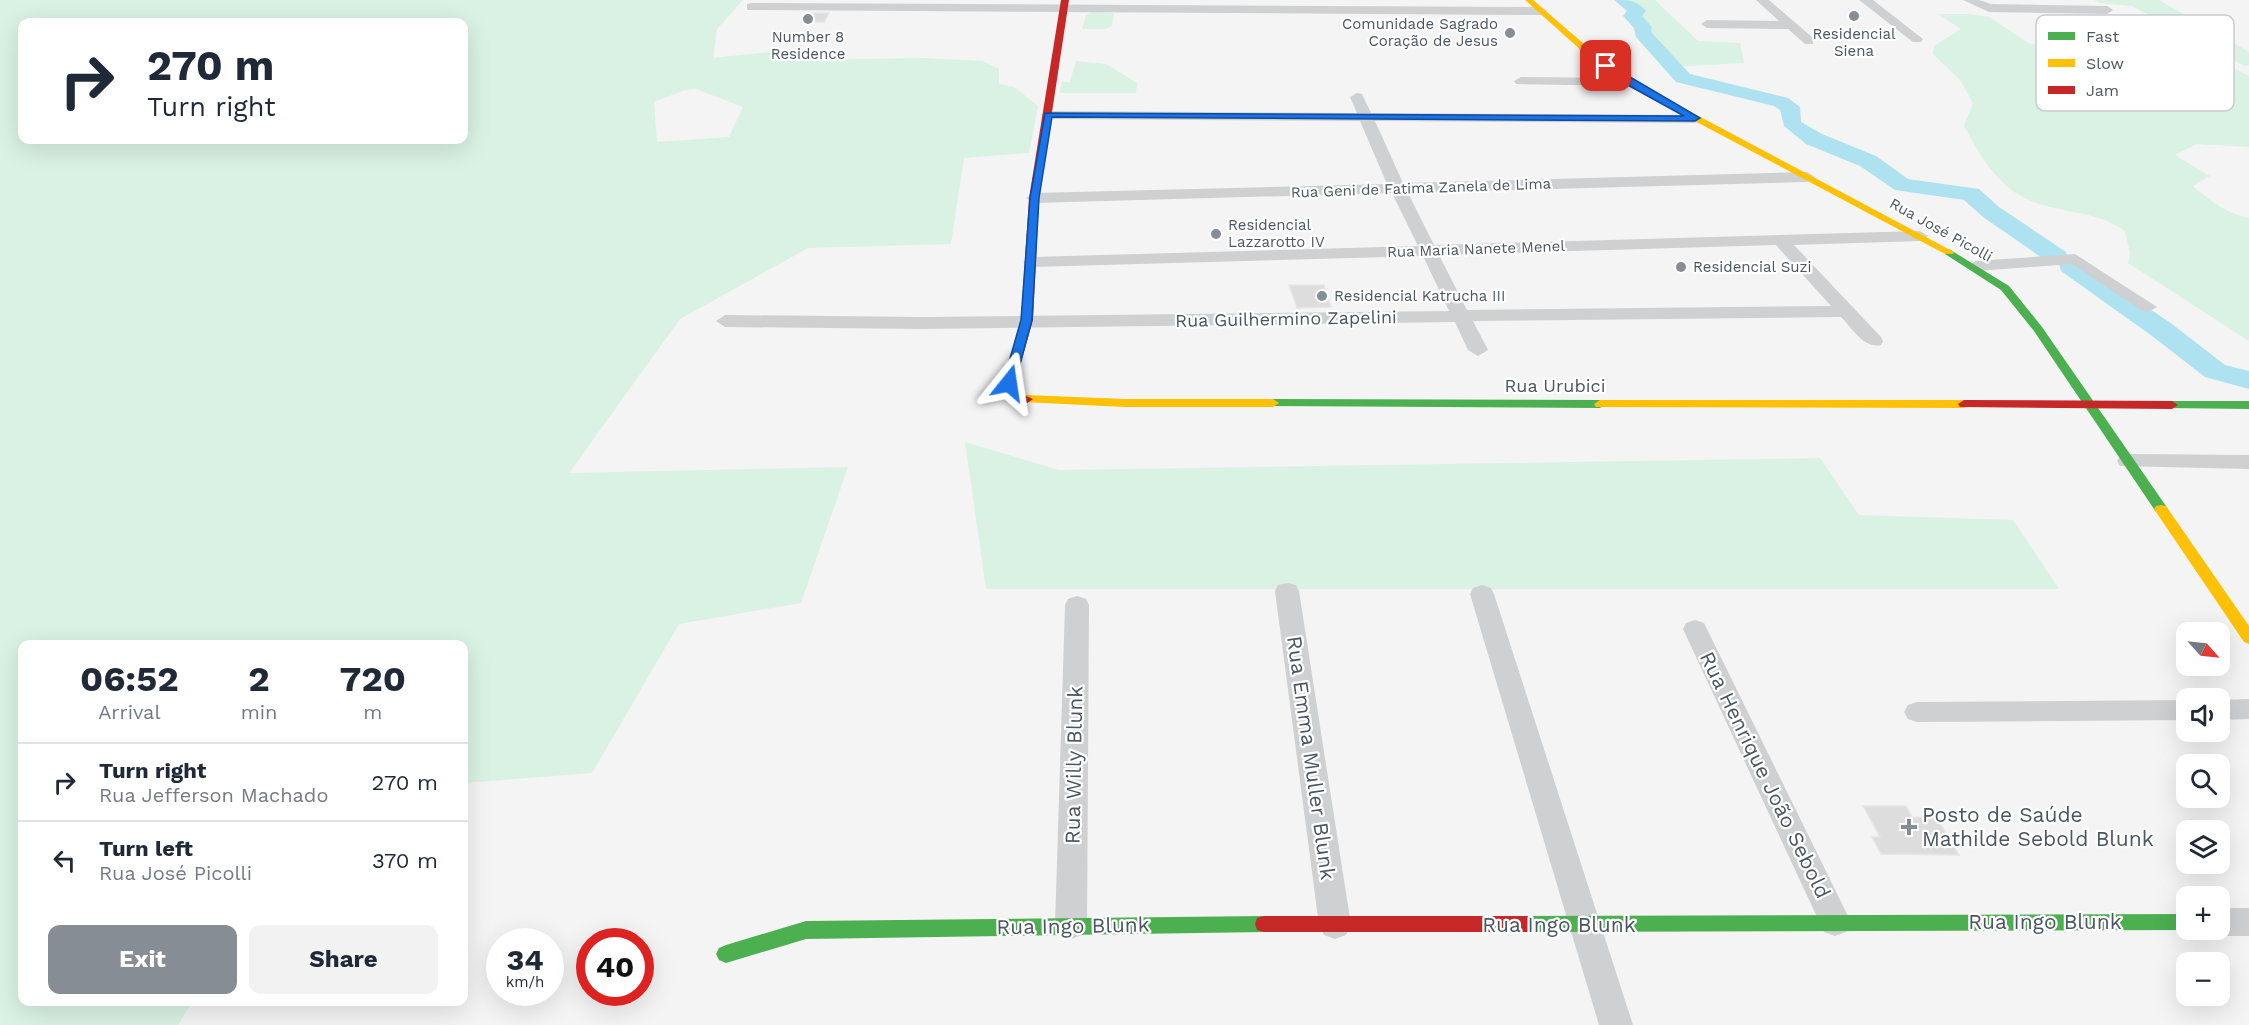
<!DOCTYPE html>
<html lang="en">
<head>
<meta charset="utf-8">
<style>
	body { margin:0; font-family:"Work Sans",sans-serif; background:#f2f2f3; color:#1f2937; height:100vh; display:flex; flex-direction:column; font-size:22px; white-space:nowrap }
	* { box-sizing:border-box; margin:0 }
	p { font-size:20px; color:#747a83 }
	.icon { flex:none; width:33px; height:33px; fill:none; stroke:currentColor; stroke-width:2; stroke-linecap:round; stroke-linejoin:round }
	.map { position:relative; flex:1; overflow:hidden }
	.panel { position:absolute; left:18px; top:640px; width:450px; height:366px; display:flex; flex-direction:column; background:#fff; border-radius:12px; box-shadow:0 6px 24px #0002 }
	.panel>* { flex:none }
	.hud { position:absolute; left:18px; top:18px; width:450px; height:126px; border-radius:12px; box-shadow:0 6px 24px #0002; background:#fff; color:#1f2937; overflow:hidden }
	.needle { width:39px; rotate:117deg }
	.tools { position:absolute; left:2176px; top:622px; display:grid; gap:12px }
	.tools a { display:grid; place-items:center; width:54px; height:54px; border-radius:12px; background:#fff; box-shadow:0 6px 24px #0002; font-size:30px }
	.speed { position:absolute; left:486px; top:928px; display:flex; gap:12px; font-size:30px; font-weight:700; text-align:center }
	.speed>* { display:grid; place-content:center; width:78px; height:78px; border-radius:50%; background:#fff; box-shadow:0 6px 24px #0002; line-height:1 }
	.speed small { font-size:15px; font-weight:400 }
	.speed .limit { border:9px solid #d22; background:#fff; color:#111 }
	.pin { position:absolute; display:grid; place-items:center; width:51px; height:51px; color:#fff; margin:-26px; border-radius:12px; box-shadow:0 3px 9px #0006 }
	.me { position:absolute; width:66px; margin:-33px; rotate:15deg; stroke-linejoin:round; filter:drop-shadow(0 0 4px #0008) }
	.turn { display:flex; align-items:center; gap:21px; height:126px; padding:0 30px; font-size:27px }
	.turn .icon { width:78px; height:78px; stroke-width:2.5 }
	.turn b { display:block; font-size:42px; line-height:51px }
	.eta { display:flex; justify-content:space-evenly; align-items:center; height:102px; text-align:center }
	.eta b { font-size:36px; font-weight:700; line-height:42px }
	.cta { display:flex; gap:12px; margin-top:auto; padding:12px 30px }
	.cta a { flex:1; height:69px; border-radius:12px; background:#868d94; color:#fff; font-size:24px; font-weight:700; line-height:69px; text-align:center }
	.cta a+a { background:#f2f2f3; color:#1f2937 }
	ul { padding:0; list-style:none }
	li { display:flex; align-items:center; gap:18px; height:78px; padding:0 30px; border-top:2px solid #e0e1e3 }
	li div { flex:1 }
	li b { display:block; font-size:22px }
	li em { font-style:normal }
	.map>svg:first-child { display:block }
	.green { fill:#d9f2e3; fill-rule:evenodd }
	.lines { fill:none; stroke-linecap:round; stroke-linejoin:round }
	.river { fill:#aee2f0; fill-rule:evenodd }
	.building { fill:#ddddde; stroke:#e5e6e7; stroke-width:1.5 }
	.street { fill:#ced0d2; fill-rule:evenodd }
	.fast { fill:#4caf50; fill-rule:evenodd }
	.slow { fill:#ffc107; fill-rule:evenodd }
	.jam { fill:#c62828; fill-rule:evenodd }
	.route { fill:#1a73e8; stroke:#114b97; stroke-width:1.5 }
	.poi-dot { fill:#868d94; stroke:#fff; stroke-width:2 }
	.labels { text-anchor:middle; stroke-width:4.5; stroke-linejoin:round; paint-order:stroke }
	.far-poi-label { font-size:15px; fill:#4a5661; stroke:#fff; text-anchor:start }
	.far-street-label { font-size:15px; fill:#4a5661; stroke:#fff }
	.street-label { font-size:18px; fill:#4a5661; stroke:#fff }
	.near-street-label { font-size:21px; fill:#4a5661; stroke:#fff }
	.near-poi-label { font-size:21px; fill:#4a5661; stroke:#fff; text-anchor:start }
	.key { fill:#fff; stroke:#c9ccd0; stroke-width:1.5 }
	.key-label { font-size:16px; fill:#4a5661 }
</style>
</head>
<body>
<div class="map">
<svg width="2249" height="1025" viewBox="0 0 2249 1025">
	<rect width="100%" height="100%" fill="#f4f4f4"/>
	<path class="green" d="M 0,0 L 743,0 L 717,29 L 713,58 L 778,51 L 789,60 L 923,58 L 983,61 L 999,69 L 999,84 L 1014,87 L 1038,106 L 1029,153 L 964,158 L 951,244 L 808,248 L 680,319 L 569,473 L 848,467 L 801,603 L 679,624 L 592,773 L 464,783 L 464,645 L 22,645 L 22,1002 L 192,1002 L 178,1025 L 0,1025 ZM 22,22 L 464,22 L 464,140 L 22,140 ZM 696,89 L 743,107 L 729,137 L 657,142 L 654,102 L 685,90 Z
		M 1623,0 L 1655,0 L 1698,41 L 1740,43 L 1744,63 L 1670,67 L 1642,33 L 1642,27 L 1632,16 L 1637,10 Z
		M 2094,0 L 2159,0 L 2249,52 L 2249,65 L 2245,66 L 2132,6 L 2100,3 Z
		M 1092,12 L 1114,13 L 1112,26 L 1106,29 L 1082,29 L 1086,15 Z
		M 1938,14 L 1969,14 L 1989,17 L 2028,43 L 2043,46 L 2067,44 L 2125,46 L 2147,42 L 2145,28 L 2162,30 L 2249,76 L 2249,147 L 2197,144 L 2175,155 L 2210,176 L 2193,186 C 2211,201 2225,213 2249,218 L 2249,341 L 2128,263 L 2130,253 L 2125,231 C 2096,210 2061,214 2029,200 C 1998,187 1979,154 1964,126 L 1973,103 L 1960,80 L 1933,54 L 1934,46 L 1961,29 Z
		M 1076,61 L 1106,64 L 1137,83 L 1136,93 L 1060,93 L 1062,82 L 1070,82 Z
		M 965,442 L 1059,470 L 1820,458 L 1859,515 L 2013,520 L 2059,589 L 986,589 Z"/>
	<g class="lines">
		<path class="river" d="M 1614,0 C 1628,0 1637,0 1646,11 L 1642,16 L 1652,27 L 1651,32 L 1690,74 L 1788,98 L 1800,107 L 1801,122 L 1822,134 L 1876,156 L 1908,179 L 1979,189 L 1999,207 L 2066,252 L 2068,259 L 2079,261 L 2172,324 L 2225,365 L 2249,371 L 2249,389 L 2205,377 L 2152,336 L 2061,271 L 2059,264 L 2048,262 L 1983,217 L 1964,200 L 1895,190 L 1860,166 L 1806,144 L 1784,126 L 1780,110 L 1774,106 L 1676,82 L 1636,37 L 1634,28 L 1623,16 L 1627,11 Z"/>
	</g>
	<path class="building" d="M 806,13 L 829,13 L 824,22 L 801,22 Z
		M 1289,285 L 1324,285 L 1331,307 L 1297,308 Z
		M 1863,806 L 1906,806 L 1912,817 L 1937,818 L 1959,855 L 1881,854 L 1872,837 L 1880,837 Z"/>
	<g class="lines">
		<path class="street" d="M 1756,0 L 1769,0 L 1813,38 L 1813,44 L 1805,44 L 1788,29 L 1707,28 L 1701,24 L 1707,20 L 1779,21 Z
			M 1859,0 L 1873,0 L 1923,39 L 1921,42 L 1913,42 Z
			M 1963,0 L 1979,0 L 1991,4 L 2107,6 L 2113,10 L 2107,14 L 1989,12 Z
			M 751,3 L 1541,7 L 1547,11 L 1541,15 L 747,10 L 747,4 Z
			M 1521,77 L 1628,78 L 1635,82 L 1628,86 L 1516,84 L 1514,81 Z
			M 1357,93 L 1362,94 L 1371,113 L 1695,115 L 1702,119 L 1695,123 L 1375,121 L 1403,183 L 1807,172 L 1815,177 L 1807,182 L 1408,193 L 1434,245 L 1920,231 L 1928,236 L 1920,241 L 1794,245 L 1881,337 L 1883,341 L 1881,345 C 1864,349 1852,328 1841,317 L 1473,321 L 1488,350 L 1478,356 L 1468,350 L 1455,322 L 923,329 L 725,327 L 716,321 L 725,315 L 923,317 L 1449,311 L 1423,256 L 1032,267 L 1023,262 L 1032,257 L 1418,246 L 1392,193 L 1034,203 L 1026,198 L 1034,193 L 1387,184 L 1360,121 L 1048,119 L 1041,115 L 1048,111 L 1357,113 L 1350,97 ZM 1776,245 L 1831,306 L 1467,310 L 1439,255 Z
			M 2075,254 L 2157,307 L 2148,312 L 2142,311 L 2072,264 L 1976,271 L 1967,266 L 1976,261 Z
			M 2128,454 L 2249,455 L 2249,469 L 2120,466 L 2117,461 L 2120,456 Z
			M 1287,583 L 1296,585 L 1299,591 L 1351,925 L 1346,935 L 1335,939 L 1324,935 L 1319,925 L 1275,591 L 1278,585 Z
			M 1482,585 L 1491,588 L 1494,594 L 1633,1025 L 1599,1025 L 1470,594 L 1473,588 Z
			M 1077,596 L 1086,599 L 1089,605 L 1087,925 L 1082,935 L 1071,939 L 1060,935 L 1055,925 L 1065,605 L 1068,599 Z
			M 1695,620 L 1704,623 L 1707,629 L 1846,912 L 1851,922 L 1846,932 L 1835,936 L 1824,932 L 1683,629 L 1686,623 Z
			M 2249,699 L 2249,719 L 2220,720 L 2220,700 Z
			M 2187,700 L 2187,720 L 1917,722 L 1908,719 L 1904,712 L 1908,705 L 1917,702 Z
			M 2220,908 L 2249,908 L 2249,936 L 2220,936 L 2209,932 L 2208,930 L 2220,930 Z"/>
		<path class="fast" d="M 1949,249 L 2009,286 L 2042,327 L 2166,506 L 2168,509 L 2166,512 L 2156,512 L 2034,331 L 2001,290 L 1945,254 L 1945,250 Z
			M 1273,399 L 1600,400 L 1606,404 L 1600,408 L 1269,406 L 1267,403 L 1269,400 Z
			M 2172,401 L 2249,401 L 2249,409 L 2168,408 L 2166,405 Z
			M 2187,914 L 2187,930 L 1527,932 L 1520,930 L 1518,924 L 1520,918 L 1527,916 Z
			M 1264,916 L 1271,918 L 1273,924 L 1271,930 L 1264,932 L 806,939 L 726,963 L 719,960 L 716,954 L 719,948 L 726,945 L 806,921 Z"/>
		<path class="slow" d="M 1525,0 L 1533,0 L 1598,56 L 1631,80 L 1954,252 L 1953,254 L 1945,254 L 1625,84 L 1592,60 Z
			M 1027,395 L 1125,399 L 1273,399 L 1279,403 L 1273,407 L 1125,407 L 1023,402 L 1021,399 L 1023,396 Z
			M 1600,400 L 1964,400 L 1970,404 L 1964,408 L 1596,407 L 1594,404 Z
			M 2161,505 L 2166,506 L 2249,626 L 2249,644 L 2244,642 L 2156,512 L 2154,509 L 2156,506 Z"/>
		<path class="jam" d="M 1061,0 L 1069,0 L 1039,198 L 1033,320 L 1015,383 L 1018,393 L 1033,399 L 1027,403 L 1009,398 L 1003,383 L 1021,320 L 1029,198 Z
			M 1964,400 L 2172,401 L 2178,405 L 2172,409 L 1960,407 L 1958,404 Z
			M 1264,916 L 1527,916 L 1534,918 L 1536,924 L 1534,930 L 1527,932 L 1264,932 L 1257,930 L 1255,924 L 1257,918 Z"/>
	</g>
	<path class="route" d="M 1603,64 L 1608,64 L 1700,118 L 1695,121 L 1052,117 L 1039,198 L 1032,320 L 1015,383 L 1009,387 L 1003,383 L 1021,320 L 1030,198 L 1045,113 L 1684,116 L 1626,84 L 1603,68 Z"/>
	<g class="poi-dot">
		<circle cx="1854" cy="16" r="6"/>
		<circle cx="808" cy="19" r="6"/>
		<circle cx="1510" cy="33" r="6"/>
		<circle cx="1216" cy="234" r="6"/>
		<circle cx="1681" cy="267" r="6"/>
		<circle cx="1322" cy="296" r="6"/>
		<path d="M1906 818h6v6h6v6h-6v6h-6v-6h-6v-6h6z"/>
	</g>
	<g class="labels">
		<g class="far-poi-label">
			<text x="1498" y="29" text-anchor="end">Comunidade Sagrado<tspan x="1498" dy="17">Coração de Jesus</tspan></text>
			<text x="1854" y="39" text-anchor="middle">Residencial<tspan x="1854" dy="17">Siena</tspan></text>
			<text x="808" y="42" text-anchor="middle">Number 8<tspan x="808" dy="17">Residence</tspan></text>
			<text x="1228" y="230">Residencial<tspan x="1228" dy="17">Lazzarotto IV</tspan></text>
			<text x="1693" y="272">Residencial Suzi</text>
			<text x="1334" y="301">Residencial Katrucha III</text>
		</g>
		<g class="far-street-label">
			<text transform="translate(1421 188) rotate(-2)" y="5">Rua Geni de Fatima Zanela de Lima</text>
			<text transform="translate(1941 230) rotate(29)" y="5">Rua José Picolli</text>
			<text transform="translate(1476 249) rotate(-2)" y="5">Rua Maria Nanete Menel</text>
		</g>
		<g class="street-label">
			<text transform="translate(1286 319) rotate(-1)" y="6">Rua Guilhermino Zapelini</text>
			<text x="1555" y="392">Rua Urubici</text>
		</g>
		<g class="near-street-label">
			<text transform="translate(1311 758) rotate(82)" y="7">Rua Emma Muller Blunk</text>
			<text transform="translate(1074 765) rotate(-89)" y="7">Rua Willy Blunk</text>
			<text transform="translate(1765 775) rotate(64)" y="7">Rua Henrique João Sebold</text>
			<text x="2045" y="929">Rua Ingo Blunk</text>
			<text x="1559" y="932">Rua Ingo Blunk</text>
			<text transform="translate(1073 926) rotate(-1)" y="7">Rua Ingo Blunk</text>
		</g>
		<g class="near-poi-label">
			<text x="1922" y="822">Posto de Saúde<tspan x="1922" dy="24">Mathilde Sebold Blunk</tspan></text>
		</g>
	</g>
	<rect x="2036" y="15" width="198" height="96" rx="9" class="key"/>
	<rect x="2048" y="32" width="27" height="8" fill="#4caf50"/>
	<rect x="2048" y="59" width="27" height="8" fill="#ffc107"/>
	<rect x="2048" y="86" width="27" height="8" fill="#c62828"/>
	<g class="key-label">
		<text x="2086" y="42">Fast</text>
		<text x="2086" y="69">Slow</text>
		<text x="2086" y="96">Jam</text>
	</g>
</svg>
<div class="tools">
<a><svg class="needle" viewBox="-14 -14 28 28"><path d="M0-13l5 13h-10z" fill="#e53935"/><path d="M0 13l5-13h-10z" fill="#747a83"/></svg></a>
<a><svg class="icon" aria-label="sound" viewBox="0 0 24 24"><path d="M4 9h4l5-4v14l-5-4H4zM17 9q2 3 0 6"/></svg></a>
<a><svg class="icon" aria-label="search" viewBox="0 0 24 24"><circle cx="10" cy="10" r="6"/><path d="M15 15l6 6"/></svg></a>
<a><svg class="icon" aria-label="layers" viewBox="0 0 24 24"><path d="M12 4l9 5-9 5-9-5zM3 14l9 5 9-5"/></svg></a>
<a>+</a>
<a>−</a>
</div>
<div class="speed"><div>34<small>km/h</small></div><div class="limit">40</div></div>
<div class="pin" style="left:1606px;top:66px;background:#d93025"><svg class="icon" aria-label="arrive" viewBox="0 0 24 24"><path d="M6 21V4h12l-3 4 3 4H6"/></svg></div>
<svg class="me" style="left:1009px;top:383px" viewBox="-20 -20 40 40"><path d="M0-17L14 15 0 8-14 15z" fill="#1a73e8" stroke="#fff" stroke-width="4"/></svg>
<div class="hud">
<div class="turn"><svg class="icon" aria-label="right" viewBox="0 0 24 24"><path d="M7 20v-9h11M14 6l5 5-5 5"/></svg><div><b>270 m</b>Turn right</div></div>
</div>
<section class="panel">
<div class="eta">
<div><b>06:52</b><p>Arrival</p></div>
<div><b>2</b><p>min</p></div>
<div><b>720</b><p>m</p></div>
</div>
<ul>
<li><svg class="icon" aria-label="right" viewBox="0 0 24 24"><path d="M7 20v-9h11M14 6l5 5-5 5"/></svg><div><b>Turn right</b><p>Rua Jefferson Machado</p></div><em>270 m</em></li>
<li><svg class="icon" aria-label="left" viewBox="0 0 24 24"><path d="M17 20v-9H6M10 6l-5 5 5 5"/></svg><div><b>Turn left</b><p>Rua José Picolli</p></div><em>370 m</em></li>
</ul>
<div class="cta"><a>Exit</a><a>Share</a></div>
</section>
</div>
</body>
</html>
